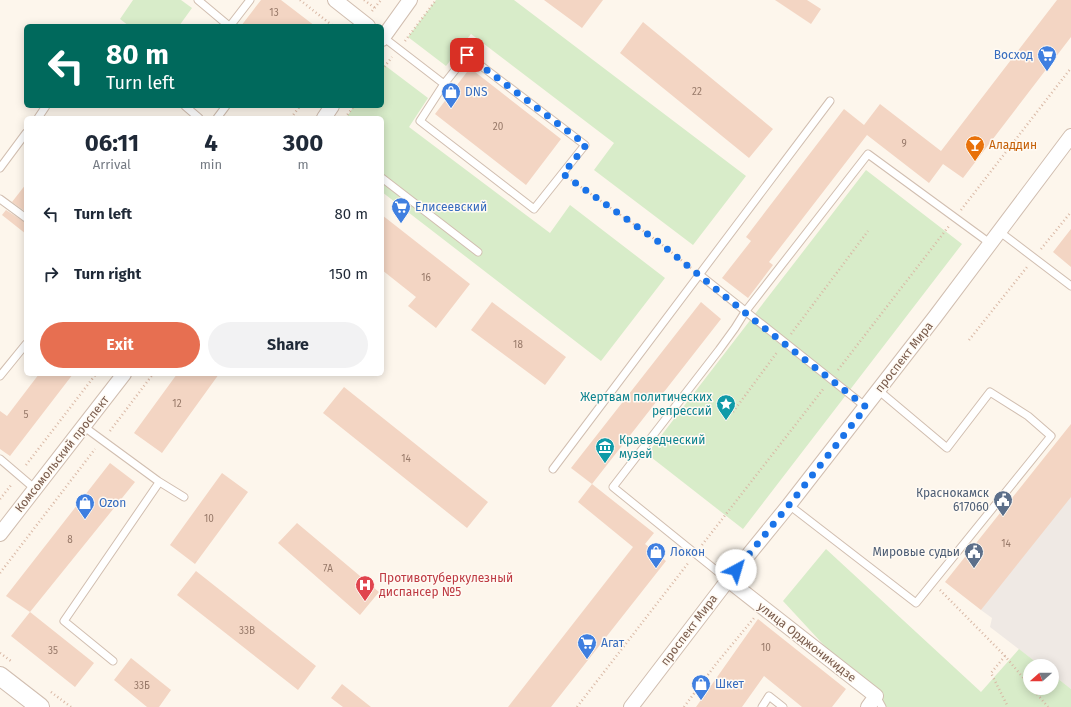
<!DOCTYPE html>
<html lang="en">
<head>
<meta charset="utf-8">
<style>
	body { margin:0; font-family:"Fira Sans",sans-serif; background:#f2f2f3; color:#1f2937; height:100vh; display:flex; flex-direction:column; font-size:15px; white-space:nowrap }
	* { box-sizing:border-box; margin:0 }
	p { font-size:13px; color:#747a83 }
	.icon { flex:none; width:22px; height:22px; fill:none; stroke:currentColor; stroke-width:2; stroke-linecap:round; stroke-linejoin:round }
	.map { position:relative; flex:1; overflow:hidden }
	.panel { position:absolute; left:24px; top:116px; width:360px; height:260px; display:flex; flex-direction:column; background:#fff; border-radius:6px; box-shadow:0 2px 10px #0003 }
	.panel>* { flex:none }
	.banner { position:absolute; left:24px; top:24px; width:360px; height:84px; border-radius:6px; box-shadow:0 2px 10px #0003; background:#00695c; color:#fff; overflow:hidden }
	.needle { width:26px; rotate:249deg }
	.buttons { position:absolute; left:1023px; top:659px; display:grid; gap:8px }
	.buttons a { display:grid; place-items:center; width:36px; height:36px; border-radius:50%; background:#fff; box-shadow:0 2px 10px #0003; font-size:20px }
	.pin { position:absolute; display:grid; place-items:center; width:34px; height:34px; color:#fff; margin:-17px; border-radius:8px; box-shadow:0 2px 6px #0006 }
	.me { position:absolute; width:44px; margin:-22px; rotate:39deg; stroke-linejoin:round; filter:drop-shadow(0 0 3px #0008) }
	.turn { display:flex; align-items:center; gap:14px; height:84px; padding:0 16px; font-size:18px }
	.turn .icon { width:52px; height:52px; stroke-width:2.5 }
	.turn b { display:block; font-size:28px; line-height:34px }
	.eta { display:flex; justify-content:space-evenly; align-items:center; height:68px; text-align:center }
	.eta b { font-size:24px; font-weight:700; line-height:28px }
	.cta { display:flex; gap:8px; margin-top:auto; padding:8px 16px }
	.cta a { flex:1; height:46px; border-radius:24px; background:#e76f51; color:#fff; font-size:16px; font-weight:700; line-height:46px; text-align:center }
	.cta a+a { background:#f2f2f3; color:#1f2937 }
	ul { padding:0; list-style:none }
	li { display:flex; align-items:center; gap:12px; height:60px; padding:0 16px }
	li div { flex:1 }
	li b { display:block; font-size:15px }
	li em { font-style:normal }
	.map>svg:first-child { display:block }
	.industrial { fill:#efe9e4 }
	.green { fill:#d8ecc9 }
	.building { fill:#f3d5c3 }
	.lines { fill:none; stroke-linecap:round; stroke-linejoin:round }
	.service-casing { stroke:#d1beb0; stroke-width:9 }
	.minor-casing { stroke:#d1beb0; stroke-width:16 }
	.tertiary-casing { stroke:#d1beb0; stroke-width:20 }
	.path { stroke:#d9b8a5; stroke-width:2.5; stroke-dasharray:1 3; stroke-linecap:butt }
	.service { stroke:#fff; stroke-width:7 }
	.minor { stroke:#fff; stroke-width:14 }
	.tertiary { stroke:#fff; stroke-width:18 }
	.route { stroke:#1a73e8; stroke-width:7; stroke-dasharray:0 12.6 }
	.labels { text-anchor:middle; stroke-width:3; stroke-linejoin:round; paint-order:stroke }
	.number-label { font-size:10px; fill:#987a6a }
	.shop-label { font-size:12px; fill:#366cbe; stroke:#fffaf3; text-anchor:start }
	.food-label { font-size:12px; fill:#c56008; stroke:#fffaf3; text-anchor:start }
	.street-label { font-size:12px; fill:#7a5c4d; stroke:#fffaf3 }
	.culture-label { font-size:12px; fill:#0d838f; stroke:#fffaf3; text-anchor:end }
	.service-label { font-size:12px; fill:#4e5e75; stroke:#fffaf3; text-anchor:end }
	.health-label { font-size:12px; fill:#be3a42; stroke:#fffaf3; text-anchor:start }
</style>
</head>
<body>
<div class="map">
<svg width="1071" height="707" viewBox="0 0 1071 707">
	<rect width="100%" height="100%" fill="#fdf6ec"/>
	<path class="industrial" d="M 1071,472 L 1071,689 L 1052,674 L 1052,666 L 1041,666 L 990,627 L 992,618 L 981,610 Z"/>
	<path class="green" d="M 133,0 L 181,0 L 192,8 L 179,26 L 129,26 L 120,19 Z
		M 436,0 L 514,0 L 746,176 L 693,245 L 594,170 L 614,143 L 471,34 L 446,66 L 408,37 Z
		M 383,64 L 428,98 L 409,127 L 550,233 L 570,205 L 665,278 L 601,361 L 382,192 L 382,118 L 346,118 L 354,106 L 382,106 Z
		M 866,170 L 962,244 L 743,529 L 647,454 Z
		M 826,549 L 981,692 L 1019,649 L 1041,666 L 1030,666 L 1030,688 L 1052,688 L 1052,674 L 1071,689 L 1071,707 L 881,707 L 783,601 Z"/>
	<path class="building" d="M 261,0 L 281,0 L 315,26 L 241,26 Z
		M 544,0 L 603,0 L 582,28 Z
		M 775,0 L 807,0 L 821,9 L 811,24 Z
		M 1057,0 L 1071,0 L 1071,37 L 963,178 L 943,164 L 929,183 L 867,135 L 769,262 L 773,265 L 748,298 L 722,278 L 751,241 L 746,237 L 844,109 L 864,125 L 880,104 L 941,151 Z
		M 643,22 L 773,129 L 749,158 L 620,53 Z
		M 470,68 L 561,139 L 526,185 L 435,114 Z
		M 26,184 L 26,212 L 12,202 Z
		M 6,210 L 26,223 L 26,234 L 2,215 Z
		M 382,215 L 470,284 L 436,328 L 408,306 L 416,297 L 382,270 Z
		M 1071,229 L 1071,267 L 1053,252 Z
		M 492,302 L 566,357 L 545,385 L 471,330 Z
		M 701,302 L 721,319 L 592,484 L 571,468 Z
		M 39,374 L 73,374 L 10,456 L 0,449 L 0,411 L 7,416 Z
		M 177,374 L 219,374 L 162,453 L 134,433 Z
		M 344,387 L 488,502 L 467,528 L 323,413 Z
		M 1071,424 L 1071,497 L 981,610 L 945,582 Z
		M 110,463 L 135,482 L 30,612 L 6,596 Z
		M 222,473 L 248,492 L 195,564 L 170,545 Z
		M 592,484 L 654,533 L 645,544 L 666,561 L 551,707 L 508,707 L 633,547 L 578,502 Z
		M 297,523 L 379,592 L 360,615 L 278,543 Z
		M 196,571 L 316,666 L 298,690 L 177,595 Z
		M 30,612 L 94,663 L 75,687 L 11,636 Z
		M 758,619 L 846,689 L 832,707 L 802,707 L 764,676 L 742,707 L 696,707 Z
		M 131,658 L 171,690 L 159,707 L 147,707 L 114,680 Z
		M 342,684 L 371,707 L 343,707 L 331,698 Z"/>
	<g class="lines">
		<g class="service-casing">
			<path id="service" d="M 198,0 L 229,26
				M 230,26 L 250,0
				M 383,37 L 444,84
				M 467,55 L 585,145 L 534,209 L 420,121 L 444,84 Z
				M 185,106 L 199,118
				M 38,118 L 46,106
				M 217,118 L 226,106
				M 0,168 L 26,133
				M 382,178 L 478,252
				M 0,199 L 26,218
				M 1000,232 L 1071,286
				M 700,275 L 866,407
				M 0,376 L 26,344
				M 83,426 L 158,481 L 184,497
				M 0,459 L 34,488
				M 553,469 L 830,101
				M 789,505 L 916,603 L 1051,436 L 1028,416 L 990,392 L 947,448 L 878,390
				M 728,580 L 613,487 L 719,350 L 735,328 L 745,312 L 868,154 L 991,244
				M 113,661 L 64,621 L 158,484 L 158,481
				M 876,696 L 882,707
				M 762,707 L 769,696 L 783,707"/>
		</g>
		<g class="minor-casing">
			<path id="minor" d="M 335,0 L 368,26
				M 382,39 L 410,0
				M 324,118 L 332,106
				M 0,534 L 124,374
				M 728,580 L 876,696 L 868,707
				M 631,707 L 728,580 L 789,505 L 935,317 L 1071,136"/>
		</g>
		<g class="tertiary-casing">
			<path id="tertiary" d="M 0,676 L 40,707"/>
		</g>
		<path class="path" d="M 300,0 L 333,26
			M 364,0 L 375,8
			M 372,11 L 381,0
			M 405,41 L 436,0
			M 382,70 L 392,57
			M 291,118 L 300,106
			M 345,118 L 354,106
			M 571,180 L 656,240 L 691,268
			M 961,210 L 1071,68
			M 1041,249 L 1071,212
			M 791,334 L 868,231
			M 969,340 L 1027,267
			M 838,370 L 949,226
			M 733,412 L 778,351
			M 110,431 L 153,374
			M 26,465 L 96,374
			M 0,499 L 12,484
			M 702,545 L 824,388
			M 0,573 L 95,449
			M 940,590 L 1005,656 L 1030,686
			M 0,653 L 11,661
			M 1005,656 L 991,673 L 1008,707
			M 1032,688 L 1048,707
			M 51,692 L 71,707
			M 577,707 L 689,562
			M 684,707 L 716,664 L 754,618"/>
		<use href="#service" class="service"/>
		<use href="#minor" class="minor"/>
		<use href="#tertiary" class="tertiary"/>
	</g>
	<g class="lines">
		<path class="route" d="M 467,55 L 586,145 L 563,174 L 656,240 L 754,320 L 866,407 L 789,505 L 736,570"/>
	</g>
	<defs>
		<g id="supermarket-pin" transform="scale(1)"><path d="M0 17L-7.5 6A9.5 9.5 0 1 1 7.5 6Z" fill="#3f7fe0" stroke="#fffaf3"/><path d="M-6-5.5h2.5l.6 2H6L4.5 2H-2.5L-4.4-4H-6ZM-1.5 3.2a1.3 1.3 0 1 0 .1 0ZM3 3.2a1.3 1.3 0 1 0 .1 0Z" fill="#fff"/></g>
		<g id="shop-pin" transform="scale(1)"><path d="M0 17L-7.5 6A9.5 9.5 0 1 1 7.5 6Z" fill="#3f7fe0" stroke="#fffaf3"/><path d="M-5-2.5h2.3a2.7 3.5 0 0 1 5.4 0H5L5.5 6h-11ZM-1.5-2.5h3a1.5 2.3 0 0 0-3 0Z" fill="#fff"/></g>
		<g id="bar-pin" transform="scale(1)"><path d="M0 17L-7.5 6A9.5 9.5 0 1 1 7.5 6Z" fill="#e8710a" stroke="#fffaf3"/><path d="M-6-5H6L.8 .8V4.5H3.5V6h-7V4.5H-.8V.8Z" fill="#fff"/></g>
		<g id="sight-pin" transform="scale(1)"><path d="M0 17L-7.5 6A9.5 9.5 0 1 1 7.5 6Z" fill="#0f9aa8" stroke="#fffaf3"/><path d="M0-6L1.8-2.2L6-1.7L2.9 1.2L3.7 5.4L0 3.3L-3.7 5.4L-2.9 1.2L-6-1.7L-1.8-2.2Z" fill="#fff"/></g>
		<g id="museum-pin" transform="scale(1)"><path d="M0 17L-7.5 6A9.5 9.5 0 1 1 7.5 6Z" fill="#0f9aa8" stroke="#fffaf3"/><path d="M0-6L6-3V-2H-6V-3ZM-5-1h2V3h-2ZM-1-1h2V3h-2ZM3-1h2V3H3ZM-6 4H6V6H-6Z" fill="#fff"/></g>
		<g id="civic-pin" transform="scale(1)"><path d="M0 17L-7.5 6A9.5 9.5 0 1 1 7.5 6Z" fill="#5c6f8a" stroke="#fffaf3"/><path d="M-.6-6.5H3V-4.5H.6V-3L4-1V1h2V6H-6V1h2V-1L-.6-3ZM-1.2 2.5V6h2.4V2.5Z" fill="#fff"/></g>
		<g id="hospital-pin" transform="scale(1)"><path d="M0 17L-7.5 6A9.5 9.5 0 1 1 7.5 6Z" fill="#e0444e" stroke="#fffaf3"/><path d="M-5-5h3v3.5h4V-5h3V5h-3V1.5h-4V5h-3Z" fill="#fff"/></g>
	</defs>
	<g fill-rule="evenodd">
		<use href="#supermarket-pin" x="1047" y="55"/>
		<use href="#shop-pin" x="451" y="92"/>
		<use href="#bar-pin" x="975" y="145"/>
		<use href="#supermarket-pin" x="401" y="207"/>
		<use href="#sight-pin" x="726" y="404"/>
		<use href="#museum-pin" x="605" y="447"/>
		<use href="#civic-pin" x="1003" y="500"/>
		<use href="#shop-pin" x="85" y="503"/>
		<use href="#shop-pin" x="656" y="552"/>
		<use href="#civic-pin" x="974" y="552"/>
		<use href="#hospital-pin" x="365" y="585"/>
		<use href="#supermarket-pin" x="587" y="643"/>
		<use href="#shop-pin" x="701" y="684"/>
	</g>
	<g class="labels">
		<g class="number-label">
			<text x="274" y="16">13</text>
			<text x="697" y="95">22</text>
			<text x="498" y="130">20</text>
			<text x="904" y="147">9</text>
			<text x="426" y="281">16</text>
			<text x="518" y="348">18</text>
			<text x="177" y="407">12</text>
			<text x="26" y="418">5</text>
			<text x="406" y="462">14</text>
			<text x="209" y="522">10</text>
			<text x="70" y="543">8</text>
			<text x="1006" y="547">14</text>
			<text x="328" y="572">7А</text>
			<text x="247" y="634">33В</text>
			<text x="766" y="651">10</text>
			<text x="53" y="654">35</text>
			<text x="142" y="689">33Б</text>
		</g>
		<g class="shop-label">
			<text x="1033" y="59" text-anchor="end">Восход</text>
			<text x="465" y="96">DNS</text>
			<text x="415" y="211">Елисеевский</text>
			<text x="99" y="507">Ozon</text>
			<text x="670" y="556">Локон</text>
			<text x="601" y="647">Агат</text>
			<text x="715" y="688">Шкет</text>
		</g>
		<g class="food-label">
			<text x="989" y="149">Аладдин</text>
		</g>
		<g class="street-label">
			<text transform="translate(904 357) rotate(-52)" y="4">проспект Мира</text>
			<text transform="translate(62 454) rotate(-52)" y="4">Комсомольский проспект</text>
			<text transform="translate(689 630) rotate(-53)" y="4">проспект Мира</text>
			<text transform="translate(807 642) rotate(38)" y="4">улица Орджоникидзе</text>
		</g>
		<g class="culture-label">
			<text x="712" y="401">Жертвам политических<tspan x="712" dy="14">репрессий</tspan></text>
			<text x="619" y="444" text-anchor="start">Краеведческий<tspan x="619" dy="14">музей</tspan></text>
		</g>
		<g class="service-label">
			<text x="989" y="497">Краснокамск<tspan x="989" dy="14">617060</tspan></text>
			<text x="960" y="556">Мировые судьи</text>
		</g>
		<g class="health-label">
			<text x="379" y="582">Противотуберкулезный<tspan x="379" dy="14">диспансер №5</tspan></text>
		</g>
	</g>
</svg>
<div class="buttons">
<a><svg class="needle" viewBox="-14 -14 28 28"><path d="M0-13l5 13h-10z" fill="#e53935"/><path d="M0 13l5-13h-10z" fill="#747a83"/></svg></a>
</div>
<div class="pin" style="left:467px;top:55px;background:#d93025"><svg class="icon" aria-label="arrive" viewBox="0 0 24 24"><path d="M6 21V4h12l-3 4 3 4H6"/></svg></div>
<svg class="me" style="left:736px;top:570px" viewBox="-20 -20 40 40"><circle r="19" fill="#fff"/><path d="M0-13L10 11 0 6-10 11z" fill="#1a73e8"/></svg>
<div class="banner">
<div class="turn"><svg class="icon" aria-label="left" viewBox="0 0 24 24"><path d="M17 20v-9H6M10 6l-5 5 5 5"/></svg><div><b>80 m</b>Turn left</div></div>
</div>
<section class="panel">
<div class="eta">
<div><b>06:11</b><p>Arrival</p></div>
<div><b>4</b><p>min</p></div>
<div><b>300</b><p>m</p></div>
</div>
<ul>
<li><svg class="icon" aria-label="left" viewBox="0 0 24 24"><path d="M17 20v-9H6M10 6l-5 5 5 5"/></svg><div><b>Turn left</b></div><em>80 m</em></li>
<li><svg class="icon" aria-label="right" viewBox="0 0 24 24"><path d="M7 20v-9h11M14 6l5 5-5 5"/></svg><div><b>Turn right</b></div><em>150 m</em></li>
</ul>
<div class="cta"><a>Exit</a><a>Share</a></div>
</section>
</div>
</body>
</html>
